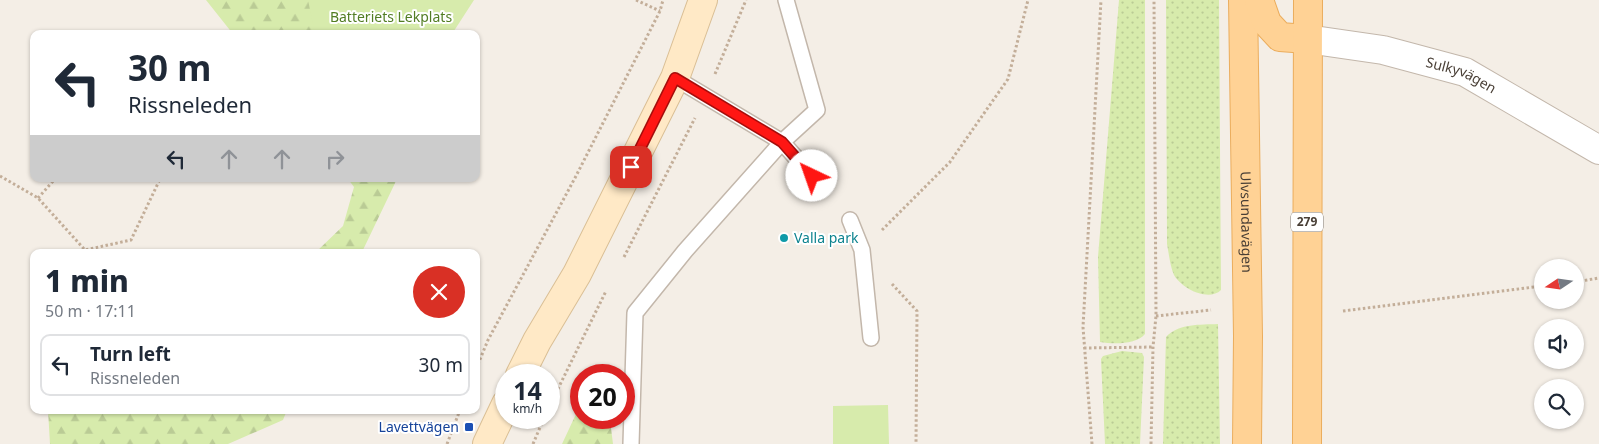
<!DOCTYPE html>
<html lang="en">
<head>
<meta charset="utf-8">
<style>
	body { margin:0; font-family:"Noto Sans",sans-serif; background:#f6f6f7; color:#1f2937; height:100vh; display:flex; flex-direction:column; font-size:19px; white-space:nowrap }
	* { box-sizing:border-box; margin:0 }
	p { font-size:16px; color:#747a83 }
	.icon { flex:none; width:28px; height:28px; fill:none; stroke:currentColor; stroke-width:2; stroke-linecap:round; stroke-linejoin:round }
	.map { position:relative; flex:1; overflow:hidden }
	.details { position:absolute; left:30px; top:249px; width:450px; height:165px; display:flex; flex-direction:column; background:#fff; border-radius:10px; box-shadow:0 1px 4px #0004 }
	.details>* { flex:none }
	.guide { position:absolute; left:30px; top:30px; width:450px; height:152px; border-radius:10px; box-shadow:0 1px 4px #0004; background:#fff; color:#1f2937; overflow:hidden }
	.needle { width:32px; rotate:257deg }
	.tools { position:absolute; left:1534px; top:259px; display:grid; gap:10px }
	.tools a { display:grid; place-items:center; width:50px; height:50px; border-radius:50%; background:#fff; box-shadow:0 1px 4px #0004; font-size:25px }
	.speed { position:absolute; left:495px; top:364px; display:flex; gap:10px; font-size:25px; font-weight:700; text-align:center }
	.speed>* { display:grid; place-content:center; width:65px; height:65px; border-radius:50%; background:#fff; box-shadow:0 1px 4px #0004; line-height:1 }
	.speed small { font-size:12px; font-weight:400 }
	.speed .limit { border:8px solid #d22; background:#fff; color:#111 }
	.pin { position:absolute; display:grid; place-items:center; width:42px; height:42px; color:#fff; margin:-21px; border-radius:10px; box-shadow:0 2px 8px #0006 }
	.me { position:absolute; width:55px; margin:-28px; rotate:318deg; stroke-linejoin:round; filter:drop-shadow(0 0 4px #0008) }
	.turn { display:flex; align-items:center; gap:18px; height:105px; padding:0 15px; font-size:22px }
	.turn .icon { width:65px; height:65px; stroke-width:2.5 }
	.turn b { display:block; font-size:35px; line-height:42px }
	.lanes { display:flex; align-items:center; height:48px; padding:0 15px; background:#0003; justify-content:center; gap:25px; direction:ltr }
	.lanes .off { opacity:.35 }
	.round { display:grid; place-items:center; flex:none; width:52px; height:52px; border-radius:26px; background:#f6f6f7 }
	.overview { display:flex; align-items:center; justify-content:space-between; height:85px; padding:0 15px }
	h1 { font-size:30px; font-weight:800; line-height:38px }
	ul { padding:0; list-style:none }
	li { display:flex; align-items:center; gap:15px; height:62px; margin:0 10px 8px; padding:0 5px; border:2px solid #e0e1e3; border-radius:10px }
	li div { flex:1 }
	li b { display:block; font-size:19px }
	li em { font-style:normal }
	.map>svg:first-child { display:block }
	.grass { fill:url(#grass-dots) }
	.forest { fill:url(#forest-firs) }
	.green { fill:#d7ebac }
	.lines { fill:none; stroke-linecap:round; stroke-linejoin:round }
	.lane-casing { stroke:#c3b7ab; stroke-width:18 }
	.street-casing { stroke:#c3b7ab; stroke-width:30 }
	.secondary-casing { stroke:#dabf95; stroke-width:30 }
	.primary-casing { stroke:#ebad5d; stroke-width:30 }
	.path { stroke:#c3ae99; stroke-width:3; stroke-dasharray:2.5 2.5; stroke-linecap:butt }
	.lane { stroke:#fff; stroke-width:15 }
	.street { stroke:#fff; stroke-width:28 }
	.secondary { stroke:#ffe9c6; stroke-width:28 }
	.primary { stroke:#ffd295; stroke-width:28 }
	.route-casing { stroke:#a60e0c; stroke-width:12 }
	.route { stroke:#ff1613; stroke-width:9 }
	.culture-dot { fill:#0f9aa8; stroke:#fff; stroke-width:2 }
	.transit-dot { fill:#1a4fb4; stroke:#fff; stroke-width:2 }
	.labels { text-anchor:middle; stroke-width:4; stroke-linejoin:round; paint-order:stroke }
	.shield { fill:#fff; stroke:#7f7872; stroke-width:1 }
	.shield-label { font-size:12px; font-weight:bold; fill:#483e35 }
	.park-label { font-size:14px; fill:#527d24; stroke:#fff }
	.street-label { font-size:14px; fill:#483e35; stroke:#fff }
	.culture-label { font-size:14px; fill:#0d838f; stroke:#fff; text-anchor:start }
	.transit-label { font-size:14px; fill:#164399; stroke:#fff; text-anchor:end }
</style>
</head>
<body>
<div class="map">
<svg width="1599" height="444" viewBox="0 0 1599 444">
	<defs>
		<pattern id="grass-dots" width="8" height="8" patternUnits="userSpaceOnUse" patternTransform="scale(1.25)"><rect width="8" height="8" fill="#d7ebac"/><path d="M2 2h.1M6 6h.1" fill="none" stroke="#bacb95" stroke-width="1.8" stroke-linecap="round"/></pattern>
		<pattern id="forest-firs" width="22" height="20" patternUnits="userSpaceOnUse" patternTransform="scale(1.25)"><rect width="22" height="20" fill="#d7ebac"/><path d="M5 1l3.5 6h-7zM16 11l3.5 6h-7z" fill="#bacb95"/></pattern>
	</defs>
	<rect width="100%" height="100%" fill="#f4eee6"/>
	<path class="grass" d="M 1119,0 L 1145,0 L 1145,334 C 1136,345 1113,344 1100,342 L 1098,257 Z
		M 1166,0 L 1219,0 L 1221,290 C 1209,302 1182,289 1174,275 C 1170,266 1169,254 1167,244 Z
		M 1218,324 L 1220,444 L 1163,444 L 1166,337 C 1179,323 1200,325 1218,324 Z
		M 1122,351 L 1142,353 L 1144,357 L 1140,444 L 1105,444 L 1101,359 L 1103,356 Z"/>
	<path class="forest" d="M 206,0 L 394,0 L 406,34 L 233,34 Z
		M 348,179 L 397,179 L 362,252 L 316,252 L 343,226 L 354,187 Z
		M 581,409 L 581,418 L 609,418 L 610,420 L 613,444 L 562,444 L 576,414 Z
		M 48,410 L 287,410 L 283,420 L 228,444 L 50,444 Z"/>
	<path class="green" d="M 308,0 L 474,0 L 452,34 L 315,34 Z
		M 888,405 L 889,444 L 833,444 L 833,406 Z"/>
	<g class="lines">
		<g class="lane-casing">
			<path id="lane" d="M 675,78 L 782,142 L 812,176
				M 850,220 L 862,250 L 871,338
				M 631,444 L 635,313 L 685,251 L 782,142 L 817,110 L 786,0"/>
		</g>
		<g class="street-casing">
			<g id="street">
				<path id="s1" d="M 1307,39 L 1383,50 L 1465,72 L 1599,150"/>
			</g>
		</g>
		<g class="secondary-casing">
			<path id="secondary" d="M 520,375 L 537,341 L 577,274 L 675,78 L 703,0
				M 487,444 L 506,404"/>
		</g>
		<g class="primary-casing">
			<g id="primary">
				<path id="s2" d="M 1243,0 L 1248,336 L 1247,444"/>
				<path d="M 1259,0 L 1267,23 L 1280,37 L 1307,39"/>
				<path d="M 1307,444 L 1308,0"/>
			</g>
		</g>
		<path class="path" d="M 636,0 L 660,11
			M 715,74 L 746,0
			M 0,176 L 38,198 L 85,250 L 131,240 L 160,179
			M 38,198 L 55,179
			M 882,230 L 950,162 L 1008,79 L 1028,0
			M 624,257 L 695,118
			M 1575,282 L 1599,278
			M 892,284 L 917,311 L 916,444
			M 1343,311 L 1542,286
			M 1156,316 L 1211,310
			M 1084,348 L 1153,347
			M 476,369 L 488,340 L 576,176 L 660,11 L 663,0
			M 549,407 L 606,291
			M 447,444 L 460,410
			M 533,444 L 544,418
			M 1092,444 L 1083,327 L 1101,0
			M 1151,444 L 1153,347 L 1156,316 L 1154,0"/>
		<use href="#lane" class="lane"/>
		<use href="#street" class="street"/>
		<use href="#secondary" class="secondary"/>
		<use href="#primary" class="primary"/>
	</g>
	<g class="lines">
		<g class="route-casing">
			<path id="route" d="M 631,167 L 675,78 L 782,142 L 812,176"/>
		</g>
		<use href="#route" class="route"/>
	</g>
	<circle class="culture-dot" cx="784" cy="238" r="5"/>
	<rect class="transit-dot" x="464" y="422" width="10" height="10" rx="2.5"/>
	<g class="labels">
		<rect class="shield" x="1291" y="212.5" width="32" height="19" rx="4"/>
		<g class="shield-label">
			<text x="1307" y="226">279</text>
		</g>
		<g class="park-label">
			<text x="391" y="22">Batteriets Lekplats</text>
		</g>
		<g class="street-label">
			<text dy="5" stroke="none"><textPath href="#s1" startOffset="159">Sulkyvägen</textPath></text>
			<text dy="5" stroke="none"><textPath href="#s2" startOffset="222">Ulvsundavägen</textPath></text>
		</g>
		<g class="culture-label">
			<text x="794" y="243">Valla park</text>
		</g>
		<g class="transit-label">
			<text x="459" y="432">Lavettvägen</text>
		</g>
	</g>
</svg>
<div class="tools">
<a><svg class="needle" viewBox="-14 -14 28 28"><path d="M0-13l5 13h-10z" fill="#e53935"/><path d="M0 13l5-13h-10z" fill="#747a83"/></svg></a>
<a><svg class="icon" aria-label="sound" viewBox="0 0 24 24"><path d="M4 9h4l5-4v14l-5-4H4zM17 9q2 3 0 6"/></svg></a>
<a><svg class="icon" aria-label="search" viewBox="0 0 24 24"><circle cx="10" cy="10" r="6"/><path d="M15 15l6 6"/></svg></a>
</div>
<div class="speed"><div>14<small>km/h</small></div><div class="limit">20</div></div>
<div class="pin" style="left:631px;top:167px;background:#d93025"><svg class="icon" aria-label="arrive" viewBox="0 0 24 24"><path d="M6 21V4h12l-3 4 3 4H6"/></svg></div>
<svg class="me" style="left:812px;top:176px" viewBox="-20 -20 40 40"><circle r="19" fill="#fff"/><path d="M0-13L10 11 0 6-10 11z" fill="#ff1613"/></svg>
<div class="guide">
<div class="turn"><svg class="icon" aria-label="left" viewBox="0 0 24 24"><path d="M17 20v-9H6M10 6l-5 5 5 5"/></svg><div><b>30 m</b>Rissneleden</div></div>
<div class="lanes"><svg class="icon" aria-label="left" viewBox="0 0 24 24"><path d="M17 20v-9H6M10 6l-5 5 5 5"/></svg><svg class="icon off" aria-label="ahead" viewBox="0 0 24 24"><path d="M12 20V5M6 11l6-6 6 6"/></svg><svg class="icon off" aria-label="ahead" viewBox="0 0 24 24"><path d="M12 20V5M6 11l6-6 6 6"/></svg><svg class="icon off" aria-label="right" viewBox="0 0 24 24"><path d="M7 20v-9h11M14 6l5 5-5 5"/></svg></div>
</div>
<section class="details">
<div class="overview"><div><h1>1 min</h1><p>50 m · 17:11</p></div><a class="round" style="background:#d93025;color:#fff"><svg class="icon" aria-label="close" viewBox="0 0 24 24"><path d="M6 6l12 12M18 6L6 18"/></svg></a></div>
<ul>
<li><svg class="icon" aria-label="left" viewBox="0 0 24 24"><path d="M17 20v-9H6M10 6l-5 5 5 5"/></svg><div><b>Turn left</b><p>Rissneleden</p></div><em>30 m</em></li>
</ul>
</section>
</div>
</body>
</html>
